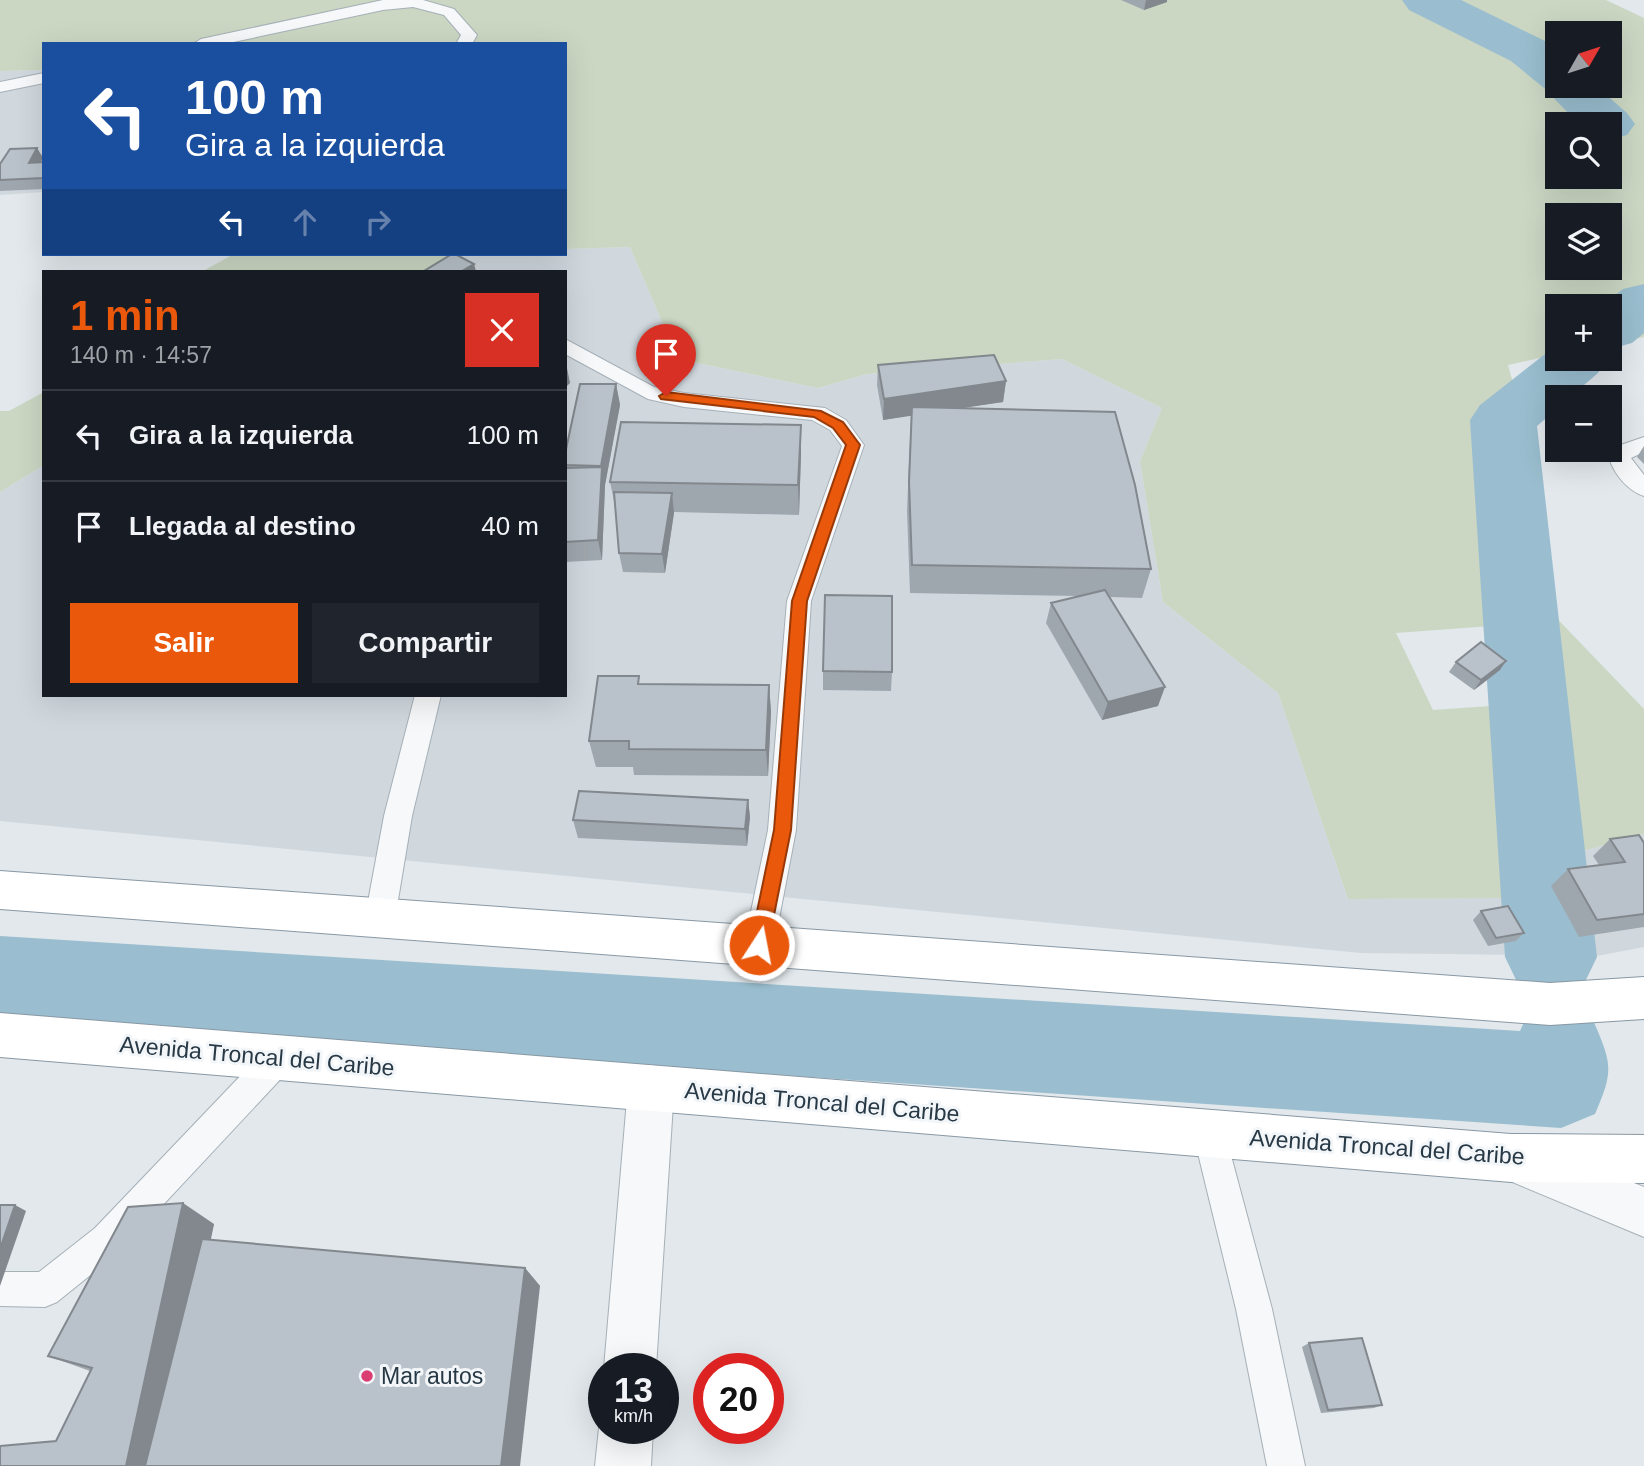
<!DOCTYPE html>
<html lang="es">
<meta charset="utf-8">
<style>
body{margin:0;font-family:Helvetica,sans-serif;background:#20242c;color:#f1f3f6;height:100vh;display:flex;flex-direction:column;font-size:26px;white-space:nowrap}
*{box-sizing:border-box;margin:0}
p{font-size:23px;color:#9ea1a6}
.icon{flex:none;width:38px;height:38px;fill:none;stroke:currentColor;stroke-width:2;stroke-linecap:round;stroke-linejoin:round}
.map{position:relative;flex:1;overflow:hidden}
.side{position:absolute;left:42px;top:270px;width:525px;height:427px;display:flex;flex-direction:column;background:#171b24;border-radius:0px;box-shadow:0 7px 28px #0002}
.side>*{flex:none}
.hud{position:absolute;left:42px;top:42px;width:525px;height:214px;border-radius:0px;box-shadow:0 7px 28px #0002;background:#1a4fa0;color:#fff;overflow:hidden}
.needle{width:46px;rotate:51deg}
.buttons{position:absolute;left:1545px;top:21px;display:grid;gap:14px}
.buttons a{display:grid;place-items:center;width:77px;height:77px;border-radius:0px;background:#171b24;box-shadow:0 7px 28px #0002;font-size:35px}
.speed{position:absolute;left:588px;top:1353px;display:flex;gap:14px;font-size:35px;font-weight:700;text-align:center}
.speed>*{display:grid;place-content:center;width:91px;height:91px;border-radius:50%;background:#171b24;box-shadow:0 7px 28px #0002;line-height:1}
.speed small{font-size:18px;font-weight:400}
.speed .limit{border:10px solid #d22;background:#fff;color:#111}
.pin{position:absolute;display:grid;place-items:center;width:60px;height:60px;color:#fff;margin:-72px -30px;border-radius:50% 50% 50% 0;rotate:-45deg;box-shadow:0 0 7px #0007}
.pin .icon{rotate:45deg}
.me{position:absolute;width:77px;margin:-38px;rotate:11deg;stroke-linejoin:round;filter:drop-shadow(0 0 5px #0008)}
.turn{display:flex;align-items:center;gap:24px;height:147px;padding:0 28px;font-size:32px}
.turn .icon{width:91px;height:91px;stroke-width:2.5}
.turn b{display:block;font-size:49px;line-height:60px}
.lanes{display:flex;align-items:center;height:66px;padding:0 28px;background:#0003;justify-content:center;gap:35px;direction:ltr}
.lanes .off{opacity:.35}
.round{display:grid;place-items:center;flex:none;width:74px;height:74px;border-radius:0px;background:#20242c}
.headline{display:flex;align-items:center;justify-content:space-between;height:119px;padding:0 28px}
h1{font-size:42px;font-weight:700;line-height:52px;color:#ea580c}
.primary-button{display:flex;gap:14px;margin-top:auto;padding:14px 28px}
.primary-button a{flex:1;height:80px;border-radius:0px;background:#ea580c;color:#fff;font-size:28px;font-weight:700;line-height:80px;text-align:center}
.primary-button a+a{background:#20242c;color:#f1f3f6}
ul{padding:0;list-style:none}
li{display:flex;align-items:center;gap:21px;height:91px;padding:0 28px;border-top:2px solid #363941}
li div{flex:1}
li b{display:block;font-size:26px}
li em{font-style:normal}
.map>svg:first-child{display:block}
.built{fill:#d0d8de}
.green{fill:#cbd7c3;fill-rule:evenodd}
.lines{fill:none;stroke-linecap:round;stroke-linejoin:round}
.river{fill:#9abecf;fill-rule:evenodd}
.service-casing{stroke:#a6b0b7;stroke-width:2}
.minor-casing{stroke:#a6b0b7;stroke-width:2}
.trunk-casing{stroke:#8898a4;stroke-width:2}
.service{fill:#f6f8fa;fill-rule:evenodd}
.minor{fill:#f6f8fa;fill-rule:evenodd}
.trunk{fill:#fff;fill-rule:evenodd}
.wall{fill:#9fa7ae}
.shaded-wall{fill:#82888d}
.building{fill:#b9c2ca;stroke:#82888d;stroke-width:2}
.route{fill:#ea580c;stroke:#983908;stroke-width:2}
.poi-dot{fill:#db3d72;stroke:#f3f6f9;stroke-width:2.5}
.labels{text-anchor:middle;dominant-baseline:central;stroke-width:6;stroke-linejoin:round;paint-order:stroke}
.near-street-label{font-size:23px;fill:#283946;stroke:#f3f6f9}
.near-poi-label{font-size:23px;fill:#283946;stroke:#f3f6f9;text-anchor:start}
</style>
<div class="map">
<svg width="1644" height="1466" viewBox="0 0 1644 1466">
<rect width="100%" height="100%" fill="#e2e8ec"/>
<g class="built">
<polygon points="44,70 44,192 0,195 0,71"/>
<polygon points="630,247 678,359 818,388 867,374 1062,359 1162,408 1140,461 1163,602 1278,693 1348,899 1520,898 1583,851 1644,834 1644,947 1597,956 1361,953 0,821 0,492 44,465 44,695 565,695 565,271 424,271 451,254 565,254 565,249"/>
</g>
<g class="green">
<path d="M0 0H1606L1644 18V337L1610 344V306H1558L1557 354 1508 365 1541 483 1513 542 1543 604 1644 709V834L1583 851 1520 898 1348 899 1278 693 1163 602 1140 461 1162 408 1062 359 867 374 818 388 678 359 630 247 565 249V44H44V70L0 71ZM1558 33H1610V86H1558ZM1558 124H1610V177H1558ZM1558 215H1610V268H1558ZM1491 626 1532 703 1433 710 1396 633Z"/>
<polygon points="234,254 451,254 424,271 203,271"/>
<polygon points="44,392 44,465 0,492 0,411 9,411"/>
</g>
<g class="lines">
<g class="river">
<polygon points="1402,0 1461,0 1545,41 1558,51 1558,86 1596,86 1627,113 1635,124 1627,135 1610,139 1610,124 1579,124 1544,88 1511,61 1409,10"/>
<polygon points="1644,284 1644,333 1632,343 1610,349 1610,306 1601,306 1623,289"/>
<polygon points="1558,344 1558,359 1607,359 1598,373 1570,397 1558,397 1558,408 1537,426 1597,957 1583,986 1551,999 1519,986 1505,957 1470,420 1480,405"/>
<path d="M0 936 1520 1031 1525 1020 1559 1006 1593 1020C1612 1064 1614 1070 1595 1114L1561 1128 0 1022Z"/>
</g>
<g class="service-casing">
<g id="service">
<polygon points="383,0 423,0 454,9 477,35 472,44 456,44 461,35 444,15 413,7 383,10 224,44 193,44 201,39"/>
<polygon points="44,73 44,83 0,92 0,82"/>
<polygon points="565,339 654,387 684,393 825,408 846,420 864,445 811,601 796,830 774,945 769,954 759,958 749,954 744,945 768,830 787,601 842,446 830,430 812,420 684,407 648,399 565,354"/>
<path d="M1644 437V452L1631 458 1644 475V496C1628 491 1614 474 1609 458L1612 448Z"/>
<polygon points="415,695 441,695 412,816 395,918 390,927 380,931 370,927 365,918 384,816"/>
<polygon points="279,1043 290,1047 295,1058 290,1069 119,1252 57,1302 45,1307 0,1306 0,1272 39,1272 95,1228 268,1047"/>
<polygon points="1209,1117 1220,1122 1225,1133 1272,1309 1305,1466 1267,1466 1236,1309 1193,1133 1198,1122"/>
</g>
</g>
<g class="minor-casing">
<g id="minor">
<polygon points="651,1065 667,1072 674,1088 656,1368 604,1368 628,1088 635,1072"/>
<polygon points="1522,1138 1644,1187 1644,1237 1505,1179 1498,1162 1505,1145"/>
<polygon points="604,1416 604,1428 653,1428 651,1466 595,1466 599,1428"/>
</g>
</g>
<g class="trunk-casing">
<g id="trunk">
<polygon points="0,871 1550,983 1644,977 1644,1019 1550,1025 0,909"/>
<polygon points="0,1013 1511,1134 1644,1135 1644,1183 1511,1182 0,1057"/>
</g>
</g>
<use href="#service" class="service"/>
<use href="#minor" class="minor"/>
<use href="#trunk" class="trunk"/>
</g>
<g class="wall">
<polygon points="1121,0 1167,0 1167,2 1144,10"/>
<polygon points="37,148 43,158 40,162 44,162 44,189 0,191 0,164"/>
<polygon points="878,365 1006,381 1003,402 959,408 1151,569 1142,598 1110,597 1158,706 1102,720 1046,623 1051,603 1078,596 910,593 907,511 911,415 883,420 877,385"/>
<polygon points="616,384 620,405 605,485 602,560 565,562 565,454"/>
<polygon points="1644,446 1644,464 1637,457"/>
<polygon points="801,454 799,515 674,512 665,573 623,572 619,553 616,510 610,482"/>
<polygon points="1456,662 1500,670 1474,690 1449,672"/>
<polygon points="823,671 892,672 891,691 823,690"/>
<polygon points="640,684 769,685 771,712 768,776 634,775 633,767 596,767 589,741"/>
<polygon points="748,800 750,817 747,846 578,838 573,820"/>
<polygon points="1610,839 1644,843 1644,927 1579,937 1551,886 1568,869 1599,865 1593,856"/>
<polygon points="1481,911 1524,933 1516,941 1488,946 1473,920"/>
<polygon points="214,1224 210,1240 525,1268 540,1286 56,1441 90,1371 48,1356"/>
<polygon points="1309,1343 1382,1405 1374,1408 1321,1413 1302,1347"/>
</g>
<g class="shaded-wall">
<polygon points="1146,0 1167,0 1167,2 1144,10"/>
<polygon points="37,148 43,158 35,173 29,163"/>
<polygon points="474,264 476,271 462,271"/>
<polygon points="566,363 570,383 565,388 565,364"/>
<polygon points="1006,381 1003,402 883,420 884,399"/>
<polygon points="616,384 620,405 605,485 602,560 598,540 601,466"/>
<polygon points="801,425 801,454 799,515 798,485"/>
<polygon points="672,493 674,513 665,573 662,554"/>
<polygon points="1506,661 1500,670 1474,690 1481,680"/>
<polygon points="769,685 771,712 768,776 766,750"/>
<polygon points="1165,687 1158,706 1102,720 1108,702"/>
<polygon points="748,800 750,817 747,846 745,829"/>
<polygon points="183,1203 214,1224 165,1466 126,1466"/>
<polygon points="15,1205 26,1211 0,1286 0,1249"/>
<polygon points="525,1268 540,1286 520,1466 501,1466"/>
</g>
<g class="building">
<polygon points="37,148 29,163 44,162 44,178 0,180 0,164 10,149"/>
<polygon points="452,254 455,254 474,264 462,271 424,271"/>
<polygon points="994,355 1006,381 884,399 878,365"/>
<polygon points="580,384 616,384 601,466 565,465 565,454"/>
<polygon points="912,407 1115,412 1135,485 1151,569 912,565 909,482"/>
<polygon points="621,422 801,425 798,485 610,482"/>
<polygon points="602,467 598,540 565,542 565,468"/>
<polygon points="614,492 672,493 662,554 619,553"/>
<polygon points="1105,590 1165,687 1108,702 1051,603"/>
<polygon points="825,595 892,596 892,672 823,671"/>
<polygon points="1481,642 1506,661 1481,680 1456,662"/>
<polygon points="598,676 639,676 638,684 769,685 766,750 629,749 629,741 589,741"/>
<polygon points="579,791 748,800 745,829 573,820"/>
<polygon points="1639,835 1644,843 1644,914 1597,920 1568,869 1625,862 1610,839"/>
<polygon points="1508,906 1524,933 1496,938 1481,911"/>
<polygon points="183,1203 126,1466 0,1466 0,1446 56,1441 92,1368 48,1356 128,1207"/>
<polygon points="0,1205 15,1205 0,1249"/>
<polygon points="202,1239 525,1268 501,1466 145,1466"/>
<polygon points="1362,1338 1382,1405 1328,1410 1309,1343"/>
</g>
<polygon class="route" points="666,392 821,411 843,422 860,445 807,601 791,830 768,945 766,951 759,953 753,951 750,945 774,830 792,601 846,445 833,428 814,417 661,399 659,396"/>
<circle class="poi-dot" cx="367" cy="1376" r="7"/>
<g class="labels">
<g class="near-street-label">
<text transform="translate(257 1056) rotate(5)">Avenida Troncal del Caribe</text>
<text transform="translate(822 1102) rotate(5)">Avenida Troncal del Caribe</text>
<text transform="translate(1387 1147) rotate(4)">Avenida Troncal del Caribe</text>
</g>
<g class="near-poi-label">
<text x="381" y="1376">Mar autos</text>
</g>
</g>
</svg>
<div class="buttons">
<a><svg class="needle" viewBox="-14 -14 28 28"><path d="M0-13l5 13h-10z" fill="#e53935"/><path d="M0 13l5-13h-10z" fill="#9ea1a6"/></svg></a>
<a><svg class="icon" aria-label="search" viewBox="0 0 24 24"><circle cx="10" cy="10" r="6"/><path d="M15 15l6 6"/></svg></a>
<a><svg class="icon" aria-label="layers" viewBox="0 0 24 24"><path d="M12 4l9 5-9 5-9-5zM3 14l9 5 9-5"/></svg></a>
<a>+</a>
<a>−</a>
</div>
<div class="speed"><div>13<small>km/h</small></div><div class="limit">20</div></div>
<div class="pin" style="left:666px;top:396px;background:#d93025"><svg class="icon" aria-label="arrive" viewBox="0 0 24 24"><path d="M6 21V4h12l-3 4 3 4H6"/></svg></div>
<svg class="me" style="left:759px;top:945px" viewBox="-20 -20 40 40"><circle r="17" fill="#ea580c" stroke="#fff" stroke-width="3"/><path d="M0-11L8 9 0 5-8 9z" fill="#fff"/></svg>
<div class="hud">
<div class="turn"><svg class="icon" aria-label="left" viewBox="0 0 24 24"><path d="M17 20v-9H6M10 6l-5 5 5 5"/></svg><div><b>100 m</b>Gira a la izquierda</div></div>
<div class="lanes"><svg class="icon" aria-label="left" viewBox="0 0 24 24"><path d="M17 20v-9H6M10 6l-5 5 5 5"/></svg><svg class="icon off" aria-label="ahead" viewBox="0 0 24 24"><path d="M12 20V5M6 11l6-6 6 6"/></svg><svg class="icon off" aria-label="right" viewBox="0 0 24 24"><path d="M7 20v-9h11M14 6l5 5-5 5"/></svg></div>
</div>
<section class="side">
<div class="headline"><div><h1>1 min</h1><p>140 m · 14:57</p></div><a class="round" style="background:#d93025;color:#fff"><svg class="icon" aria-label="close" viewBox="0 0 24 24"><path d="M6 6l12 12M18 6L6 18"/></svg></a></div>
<ul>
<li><svg class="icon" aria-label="left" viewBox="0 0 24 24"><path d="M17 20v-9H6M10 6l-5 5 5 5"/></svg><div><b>Gira a la izquierda</b></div><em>100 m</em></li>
<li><svg class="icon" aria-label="arrive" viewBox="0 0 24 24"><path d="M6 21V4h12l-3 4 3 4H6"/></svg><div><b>Llegada al destino</b></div><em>40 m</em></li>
</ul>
<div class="primary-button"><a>Salir</a><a>Compartir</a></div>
</section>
</div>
